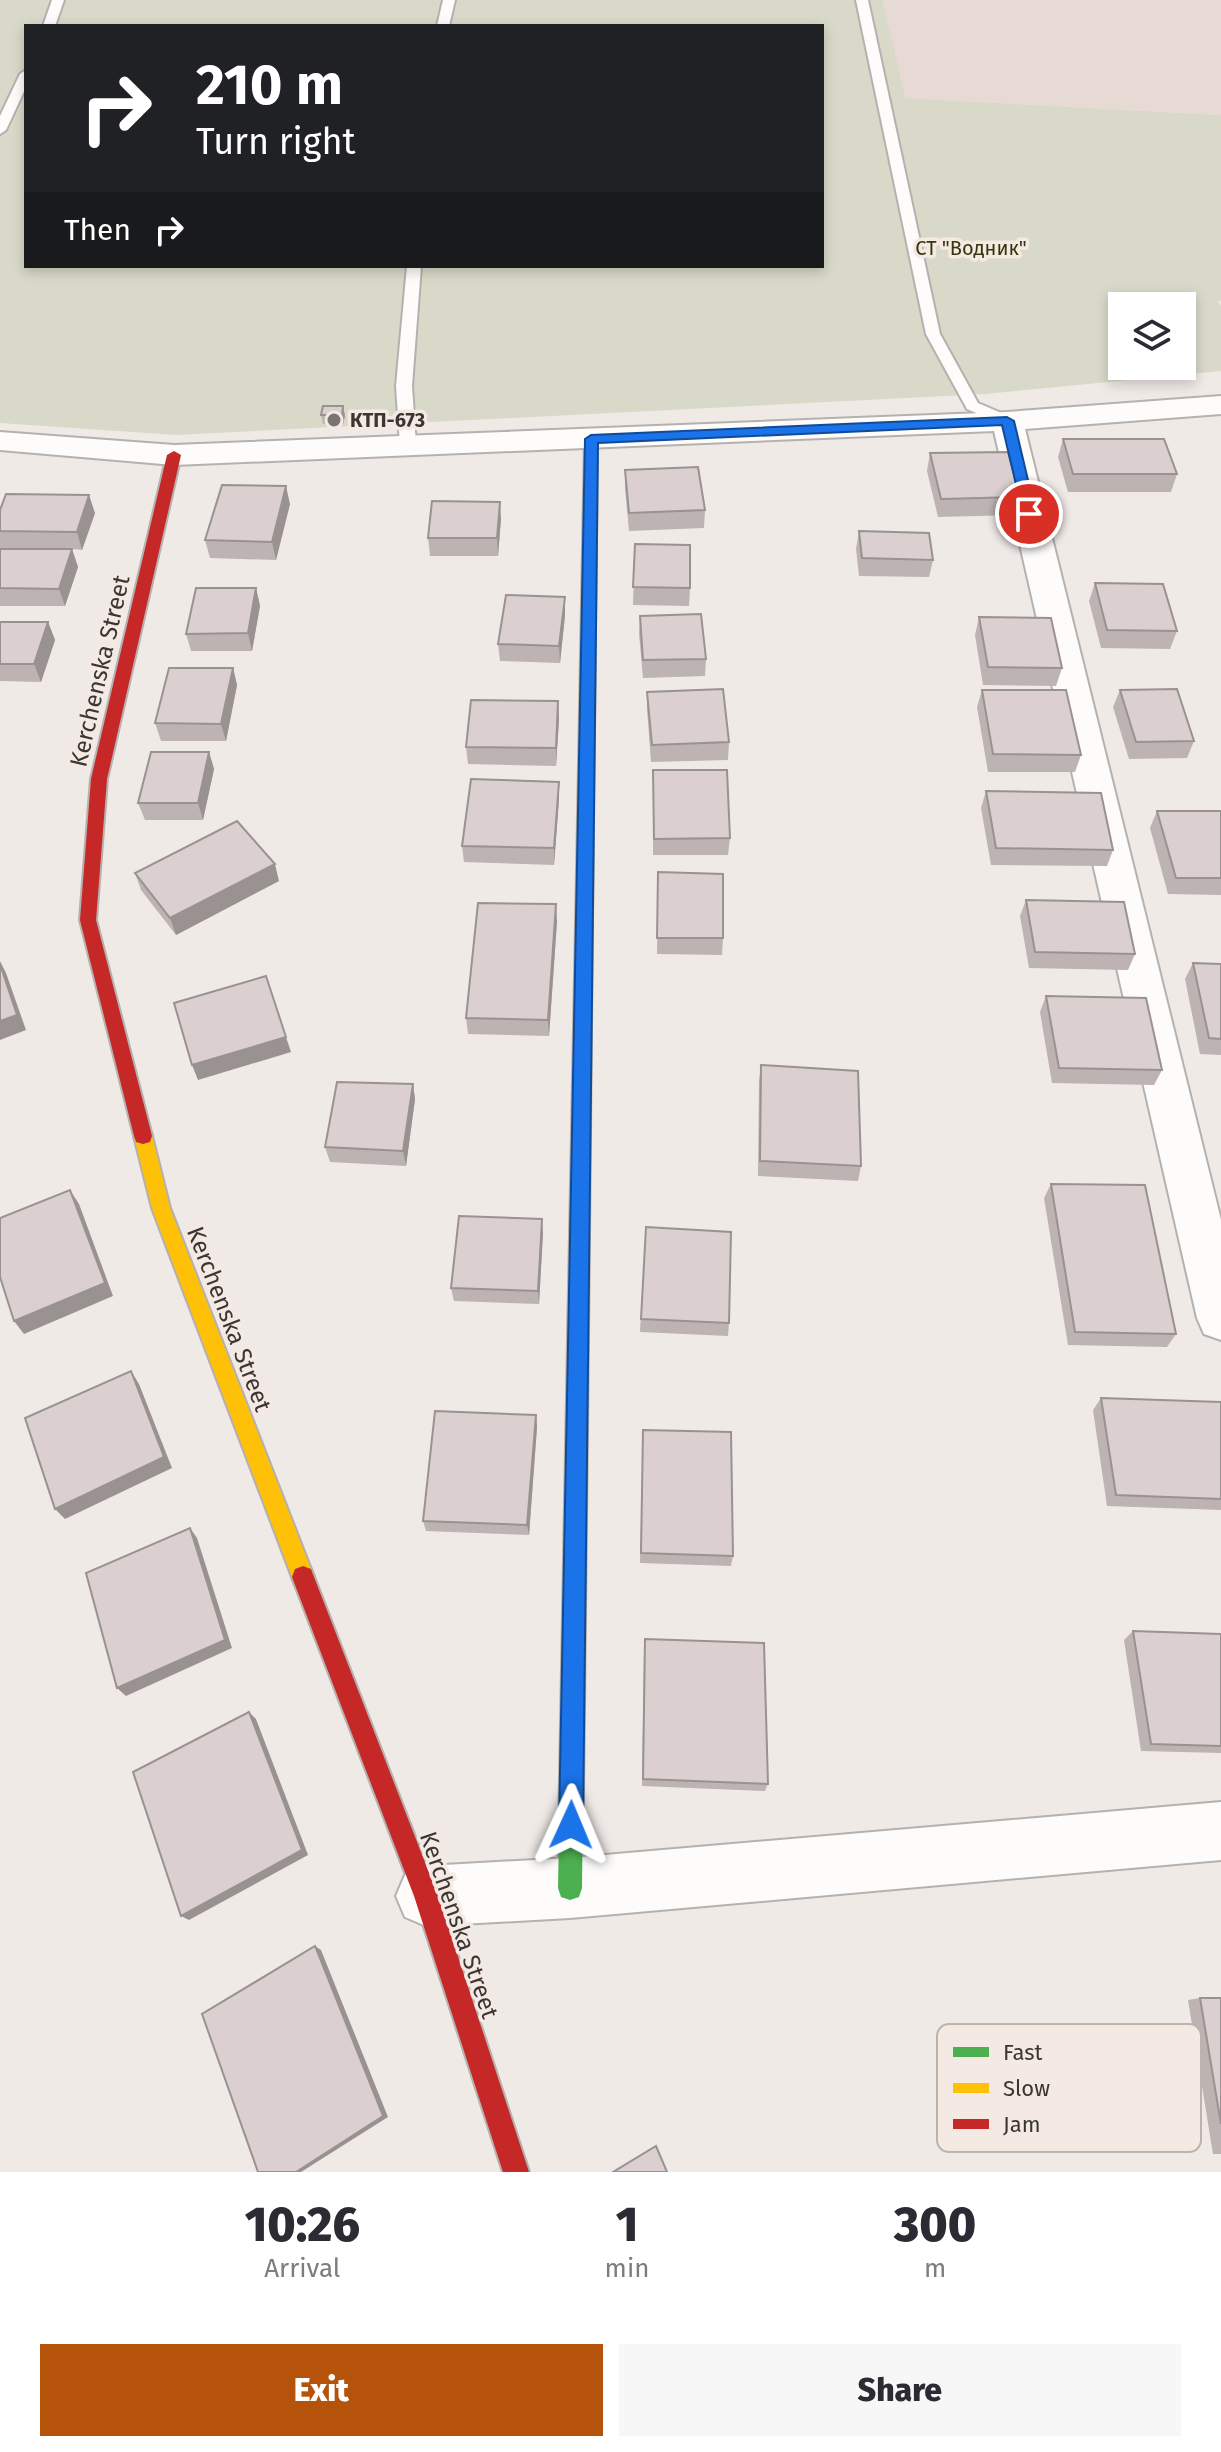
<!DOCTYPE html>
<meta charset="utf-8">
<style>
body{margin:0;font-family:"Fira Sans",sans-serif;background:#f7f7f7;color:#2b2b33;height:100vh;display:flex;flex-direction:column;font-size:30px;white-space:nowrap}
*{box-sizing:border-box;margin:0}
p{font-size:26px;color:#7c7c81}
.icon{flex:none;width:44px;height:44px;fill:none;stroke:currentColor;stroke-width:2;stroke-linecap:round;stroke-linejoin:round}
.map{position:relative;height:2172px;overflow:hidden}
.drawer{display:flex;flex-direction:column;background:#fff;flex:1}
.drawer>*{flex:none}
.top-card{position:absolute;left:24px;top:24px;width:800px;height:244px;border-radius:0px;box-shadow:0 4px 12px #0003;background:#202124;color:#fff;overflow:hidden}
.tools{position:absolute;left:1108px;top:292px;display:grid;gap:16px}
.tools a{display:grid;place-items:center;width:88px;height:88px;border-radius:0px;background:#fff;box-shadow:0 4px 12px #0003;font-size:40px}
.pin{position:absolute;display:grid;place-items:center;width:68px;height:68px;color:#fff;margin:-34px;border:4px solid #fff;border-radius:50%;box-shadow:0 2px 8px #0007}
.me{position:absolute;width:88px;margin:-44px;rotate:1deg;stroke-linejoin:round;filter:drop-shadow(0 0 6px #0008)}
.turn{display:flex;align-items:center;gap:28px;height:168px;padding:0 40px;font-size:36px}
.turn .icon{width:104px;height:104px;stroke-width:2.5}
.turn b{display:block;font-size:56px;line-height:68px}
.then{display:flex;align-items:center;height:76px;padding:0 40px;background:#0003;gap:16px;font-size:30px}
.eta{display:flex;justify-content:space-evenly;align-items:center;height:136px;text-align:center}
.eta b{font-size:48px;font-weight:800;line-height:56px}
.action{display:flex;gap:16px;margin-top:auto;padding:16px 40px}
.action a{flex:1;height:92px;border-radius:0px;background:#b45309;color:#fff;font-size:32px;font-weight:800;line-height:92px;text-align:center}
.action a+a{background:#f7f7f7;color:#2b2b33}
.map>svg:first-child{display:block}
.built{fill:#e7dad4}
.green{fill:#d8d9c8;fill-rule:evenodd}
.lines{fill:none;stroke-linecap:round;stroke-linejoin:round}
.lane-casing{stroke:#b5b1ae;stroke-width:4}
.street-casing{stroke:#b5b1ae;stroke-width:4}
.fast-casing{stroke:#b5b1ae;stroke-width:4}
.slow-casing{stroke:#b5b1ae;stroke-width:4}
.jam-casing{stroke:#b5b1ae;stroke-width:4}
.lane{fill:#fdfcfb;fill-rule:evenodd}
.street{fill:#fdfcfb;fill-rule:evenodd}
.fast{fill:#4caf50;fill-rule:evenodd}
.slow{fill:#ffc107;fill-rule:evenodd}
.jam{fill:#c62828;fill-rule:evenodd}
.wall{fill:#bcb3b2}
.shaded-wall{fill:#999291}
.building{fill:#dbd0cf;stroke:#999291;stroke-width:2}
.route{fill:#1a73e8;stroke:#114b97;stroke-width:2}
.poi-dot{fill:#7a7572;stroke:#f4e9e3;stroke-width:3}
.labels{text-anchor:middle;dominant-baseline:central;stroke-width:7;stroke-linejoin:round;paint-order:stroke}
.far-park-label{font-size:20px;fill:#323809;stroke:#f4e9e3}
.far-poi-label{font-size:20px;font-weight:bold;fill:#3a3633;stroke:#f4e9e3;text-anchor:start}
.street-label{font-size:24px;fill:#3a3633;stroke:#f4e9e3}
.key{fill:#f4e9e3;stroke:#bcb3ae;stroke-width:2}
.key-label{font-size:22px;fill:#3a3633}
</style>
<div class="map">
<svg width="1221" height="2172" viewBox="0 0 1221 2172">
<rect width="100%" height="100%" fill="#f0eae7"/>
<polygon class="built" points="883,0 1221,0 1221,115 904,98"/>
<path class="green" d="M0 0H883L905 98 1221 115V301H1218L1221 306V371L986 394 177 435 0 423ZM26 26H822V266H26ZM1122 306H1182V366H1122Z"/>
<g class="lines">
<g class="lane-casing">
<g id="lane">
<polygon points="52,0 64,0 55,26 43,26"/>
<polygon points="443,0 455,0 449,26 437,26"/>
<polygon points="856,0 868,0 940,334 978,403 1013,418 1013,424 1001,424 967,409 926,334"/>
<polygon points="26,70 26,87 6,130 0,134 0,116 20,74"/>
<polygon points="407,266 421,266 412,386 416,445 408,450 400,445 396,386"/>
</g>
</g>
<g class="street-casing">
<g id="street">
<polygon points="1221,396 1221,414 1025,429 1221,1220 1221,1340 1204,1334 1197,1318 994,431 174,465 0,450 0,432 174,445 1007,412"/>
<polygon points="1221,1802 1221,1860 570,1918 426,1926 405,1917 396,1896 405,1875 426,1866 570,1858"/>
</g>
</g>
<g class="fast-casing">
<g id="fast">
<polygon points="591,435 597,439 592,924 584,930 576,924 585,439"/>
<polygon points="578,1329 585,1331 588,1338 582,1888 579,1897 570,1900 561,1897 558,1888 568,1338 571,1331"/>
</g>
</g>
<g class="slow-casing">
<g id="slow">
<polygon points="584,918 592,924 588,1338 585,1345 578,1347 571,1345 568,1338 576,924"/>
<polygon points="143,1128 150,1130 152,1136 170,1208 314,1577 311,1585 303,1588 295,1585 292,1577 152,1208 134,1136 136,1130"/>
</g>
</g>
<g class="jam-casing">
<g id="jam">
<polygon points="174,451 181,455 107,779 96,920 152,1136 150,1142 143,1144 136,1142 134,1136 80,920 91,779 167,455"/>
<polygon points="303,1566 311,1569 314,1577 438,1896 529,2172 503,2172 414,1896 292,1577 295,1569"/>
</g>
</g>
<use href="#lane" class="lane"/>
<use href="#street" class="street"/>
<use href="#fast" class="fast"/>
<use href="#slow" class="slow"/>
<use href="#jam" class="jam"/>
</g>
<g class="wall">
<polygon points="343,406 345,416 343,424 323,424 321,415"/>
<polygon points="1063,439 1177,474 1171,492 1068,492 1058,457"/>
<polygon points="930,453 1020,497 1016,515 938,517 927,471"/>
<polygon points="625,470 705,510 704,528 629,531 625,488"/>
<polygon points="290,504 276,560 210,558 205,540"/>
<polygon points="0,510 95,513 82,550 72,549 78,567 65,606 0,606"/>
<polygon points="501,519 498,556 430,556 428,538"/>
<polygon points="859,531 933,560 929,577 859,576 856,549"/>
<polygon points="635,544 690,588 689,606 633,605"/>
<polygon points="1095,583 1177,631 1170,649 1101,648 1089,601"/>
<polygon points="256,588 260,606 252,651 191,651 186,634"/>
<polygon points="565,597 565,615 560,663 500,661 498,644"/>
<polygon points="640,616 706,659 705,676 643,678 639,634"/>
<polygon points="979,617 1062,668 1056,686 983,685 975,635"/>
<polygon points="0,622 48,622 55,640 41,682 0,681"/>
<polygon points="233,668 237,685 226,741 161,741 155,723"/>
<polygon points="982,690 1081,755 1075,772 988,772 977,707"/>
<polygon points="1120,690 1194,741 1187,758 1129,759 1113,707"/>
<polygon points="647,692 729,742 728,760 651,762 647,709"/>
<polygon points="558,701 559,719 556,766 468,764 466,747"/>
<polygon points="209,752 214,769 203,820 145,820 138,803"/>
<polygon points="653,770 730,838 728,855 653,855"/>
<polygon points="986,791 1113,850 1107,866 991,865 981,808"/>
<polygon points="559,799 554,865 464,862 462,846"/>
<polygon points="1157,811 1221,811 1221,895 1168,894 1150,828"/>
<polygon points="658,872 723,938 722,955 657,954"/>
<polygon points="135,873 279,881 176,935 141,890"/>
<polygon points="1026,900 1135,954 1128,970 1029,968 1020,916"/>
<polygon points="557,921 549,1036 468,1034 466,1018"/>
<polygon points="1193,963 1221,964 1221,1055 1200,1054 1185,979"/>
<polygon points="1046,996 1162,1070 1154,1085 1052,1083 1040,1012"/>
<polygon points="761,1065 861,1166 858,1181 758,1176 759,1081"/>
<polygon points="413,1084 415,1099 406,1166 330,1162 325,1147"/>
<polygon points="1051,1184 1176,1334 1167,1347 1068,1345 1044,1198"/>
<polygon points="646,1227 729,1323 728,1336 640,1332"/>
<polygon points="543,1233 539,1304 454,1301 451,1288"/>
<polygon points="1101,1398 1221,1402 1221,1510 1107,1506 1093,1410"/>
<polygon points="536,1415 537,1427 529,1535 426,1531 423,1521"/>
<polygon points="643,1430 733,1556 731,1566 640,1563"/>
<polygon points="1133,1631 1221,1634 1221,1753 1141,1751 1124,1640"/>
<polygon points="644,1647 768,1784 765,1791 642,1786"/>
<polygon points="1200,1998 1221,1998 1221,2154 1213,2154 1188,2000"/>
</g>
<g class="shaded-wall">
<polygon points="343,406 345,416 343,424 342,415"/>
<polygon points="286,486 290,504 276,560 272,542"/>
<polygon points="89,495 95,513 82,550 77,532"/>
<polygon points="500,502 501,519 498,556 497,538"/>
<polygon points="72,549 78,567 65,606 59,589"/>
<polygon points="256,588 260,606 252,651 248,633"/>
<polygon points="565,597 565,615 560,663 559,646"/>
<polygon points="48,622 55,640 41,682 34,664"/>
<polygon points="233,668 237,685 226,741 221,724"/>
<polygon points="558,701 559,719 556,766 556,748"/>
<polygon points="209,752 214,769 203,820 198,803"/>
<polygon points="559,782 559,799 554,865 554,848"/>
<polygon points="275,864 279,881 176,935 170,918"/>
<polygon points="556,904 557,921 549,1036 548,1020"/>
<polygon points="0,961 6,973 26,1030 0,1040"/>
<polygon points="286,1037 291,1052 198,1080 192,1065"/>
<polygon points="413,1084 415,1099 406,1166 403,1151"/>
<polygon points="70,1190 79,1204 113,1296 24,1334 14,1321"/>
<polygon points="542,1219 543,1233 539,1304 538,1291"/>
<polygon points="131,1371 139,1384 172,1468 65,1519 55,1509"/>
<polygon points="536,1415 537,1427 529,1535 527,1525"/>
<polygon points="190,1528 197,1538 232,1648 126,1696 117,1688"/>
<polygon points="249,1712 256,1719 308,1855 189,1920 181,1916"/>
<polygon points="315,1946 321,1950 388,2117 301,2172 296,2172"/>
</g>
<g class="building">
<polygon points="323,406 343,406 342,415 321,415"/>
<polygon points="1063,439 1164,439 1177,474 1073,474"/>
<polygon points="1008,452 1020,497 941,499 930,453"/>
<polygon points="698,467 705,510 629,513 625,470"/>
<polygon points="222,485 286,486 272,542 205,540"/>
<polygon points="6,494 89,495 77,532 0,531 0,510"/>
<polygon points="432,501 500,502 497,538 428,538"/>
<polygon points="859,531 929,533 933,560 862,558"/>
<polygon points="635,544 690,545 690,588 633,587"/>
<polygon points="0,549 72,549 59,589 0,588"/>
<polygon points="1095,583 1163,584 1177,631 1107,630"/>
<polygon points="196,588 256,588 248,633 186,634"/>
<polygon points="506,595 565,597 559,646 498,644"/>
<polygon points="701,614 706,659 643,660 640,616"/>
<polygon points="979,617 1051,618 1062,668 988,667"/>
<polygon points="0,622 48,622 34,664 0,664"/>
<polygon points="169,668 233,668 221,724 155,723"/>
<polygon points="723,689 729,742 652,745 647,692"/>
<polygon points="1177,689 1194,741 1136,742 1120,690"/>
<polygon points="982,690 1066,690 1081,755 993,754"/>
<polygon points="471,700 558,701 556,748 466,747"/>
<polygon points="151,752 209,752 198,803 138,803"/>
<polygon points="653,770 727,770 730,838 654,839"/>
<polygon points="471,779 559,782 554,848 462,846"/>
<polygon points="986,791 1101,793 1113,850 996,848"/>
<polygon points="1157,811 1221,811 1221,878 1176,878"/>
<polygon points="237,821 275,864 170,918 135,873"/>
<polygon points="658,872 723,874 723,938 657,938"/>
<polygon points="1026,900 1124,902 1135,954 1035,952"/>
<polygon points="478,903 556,904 548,1020 466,1018"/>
<polygon points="1193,963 1221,964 1221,1039 1209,1038"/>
<polygon points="0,964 17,1015 0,1021"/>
<polygon points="266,976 286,1037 192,1065 174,1003"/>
<polygon points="1046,996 1146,998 1162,1070 1059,1068"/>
<polygon points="761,1065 858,1071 861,1166 760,1161"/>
<polygon points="337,1082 413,1084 403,1151 325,1147"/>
<polygon points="1051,1184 1145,1185 1176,1334 1075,1332"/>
<polygon points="70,1190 105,1283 14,1321 0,1277 0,1218"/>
<polygon points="459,1216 542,1219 538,1291 451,1288"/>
<polygon points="646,1227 731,1232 729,1323 641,1319"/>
<polygon points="131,1371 164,1457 55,1509 25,1418"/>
<polygon points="1101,1398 1221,1402 1221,1499 1116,1495"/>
<polygon points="435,1411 536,1415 527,1525 423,1521"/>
<polygon points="643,1430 731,1432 733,1556 641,1553"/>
<polygon points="190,1528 225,1640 117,1688 86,1573"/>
<polygon points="1133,1631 1221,1634 1221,1746 1151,1744"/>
<polygon points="645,1639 764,1643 768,1784 643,1779"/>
<polygon points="249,1712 302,1850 181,1916 133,1772"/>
<polygon points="315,1946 383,2116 296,2172 258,2172 202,2014"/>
<polygon points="1200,1998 1221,1998 1221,2124"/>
<polygon points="656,2146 667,2172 613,2172"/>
</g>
<polygon class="route" points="1007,417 1014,421 1036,514 1029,518 1023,514 1002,425 598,443 583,1825 579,1834 571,1837 562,1834 559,1825 585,439 591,435"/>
<circle class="poi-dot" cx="334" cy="420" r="8"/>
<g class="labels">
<g class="far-park-label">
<text x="971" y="248">СТ "Водник"</text>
</g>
<g class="far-poi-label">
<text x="350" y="420">КТП-673</text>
</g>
<g class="street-label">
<text transform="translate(100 671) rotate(-77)">Kerchenska Street</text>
<text transform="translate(229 1319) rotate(69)">Kerchenska Street</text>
<text transform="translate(459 1925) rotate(71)">Kerchenska Street</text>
</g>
</g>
<rect x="937" y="2024" width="264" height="128" rx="12" class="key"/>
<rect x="953" y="2047" width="36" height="10" fill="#4caf50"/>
<rect x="953" y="2083" width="36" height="10" fill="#ffc107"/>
<rect x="953" y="2119" width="36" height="10" fill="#c62828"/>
<g class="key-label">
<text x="1003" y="2060">Fast</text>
<text x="1003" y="2096">Slow</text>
<text x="1003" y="2132">Jam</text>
</g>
</svg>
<div class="tools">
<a><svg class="icon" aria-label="layers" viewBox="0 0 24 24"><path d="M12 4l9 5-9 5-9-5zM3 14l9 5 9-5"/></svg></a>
</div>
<div class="pin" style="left:1029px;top:514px;background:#d93025"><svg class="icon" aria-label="arrive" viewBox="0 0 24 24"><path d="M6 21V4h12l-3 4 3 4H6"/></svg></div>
<svg class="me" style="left:571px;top:1825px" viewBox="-20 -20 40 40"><path d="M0-17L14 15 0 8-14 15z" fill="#1a73e8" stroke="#fff" stroke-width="4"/></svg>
<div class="top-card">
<div class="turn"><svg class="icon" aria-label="right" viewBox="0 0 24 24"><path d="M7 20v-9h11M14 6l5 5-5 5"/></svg><div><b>210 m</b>Turn right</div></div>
<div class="then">Then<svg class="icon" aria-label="right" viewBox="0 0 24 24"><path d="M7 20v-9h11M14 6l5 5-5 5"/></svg></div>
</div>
</div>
<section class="drawer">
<div class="eta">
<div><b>10:26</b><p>Arrival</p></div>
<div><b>1</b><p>min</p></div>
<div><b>300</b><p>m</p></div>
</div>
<div class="action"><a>Exit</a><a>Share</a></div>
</section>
